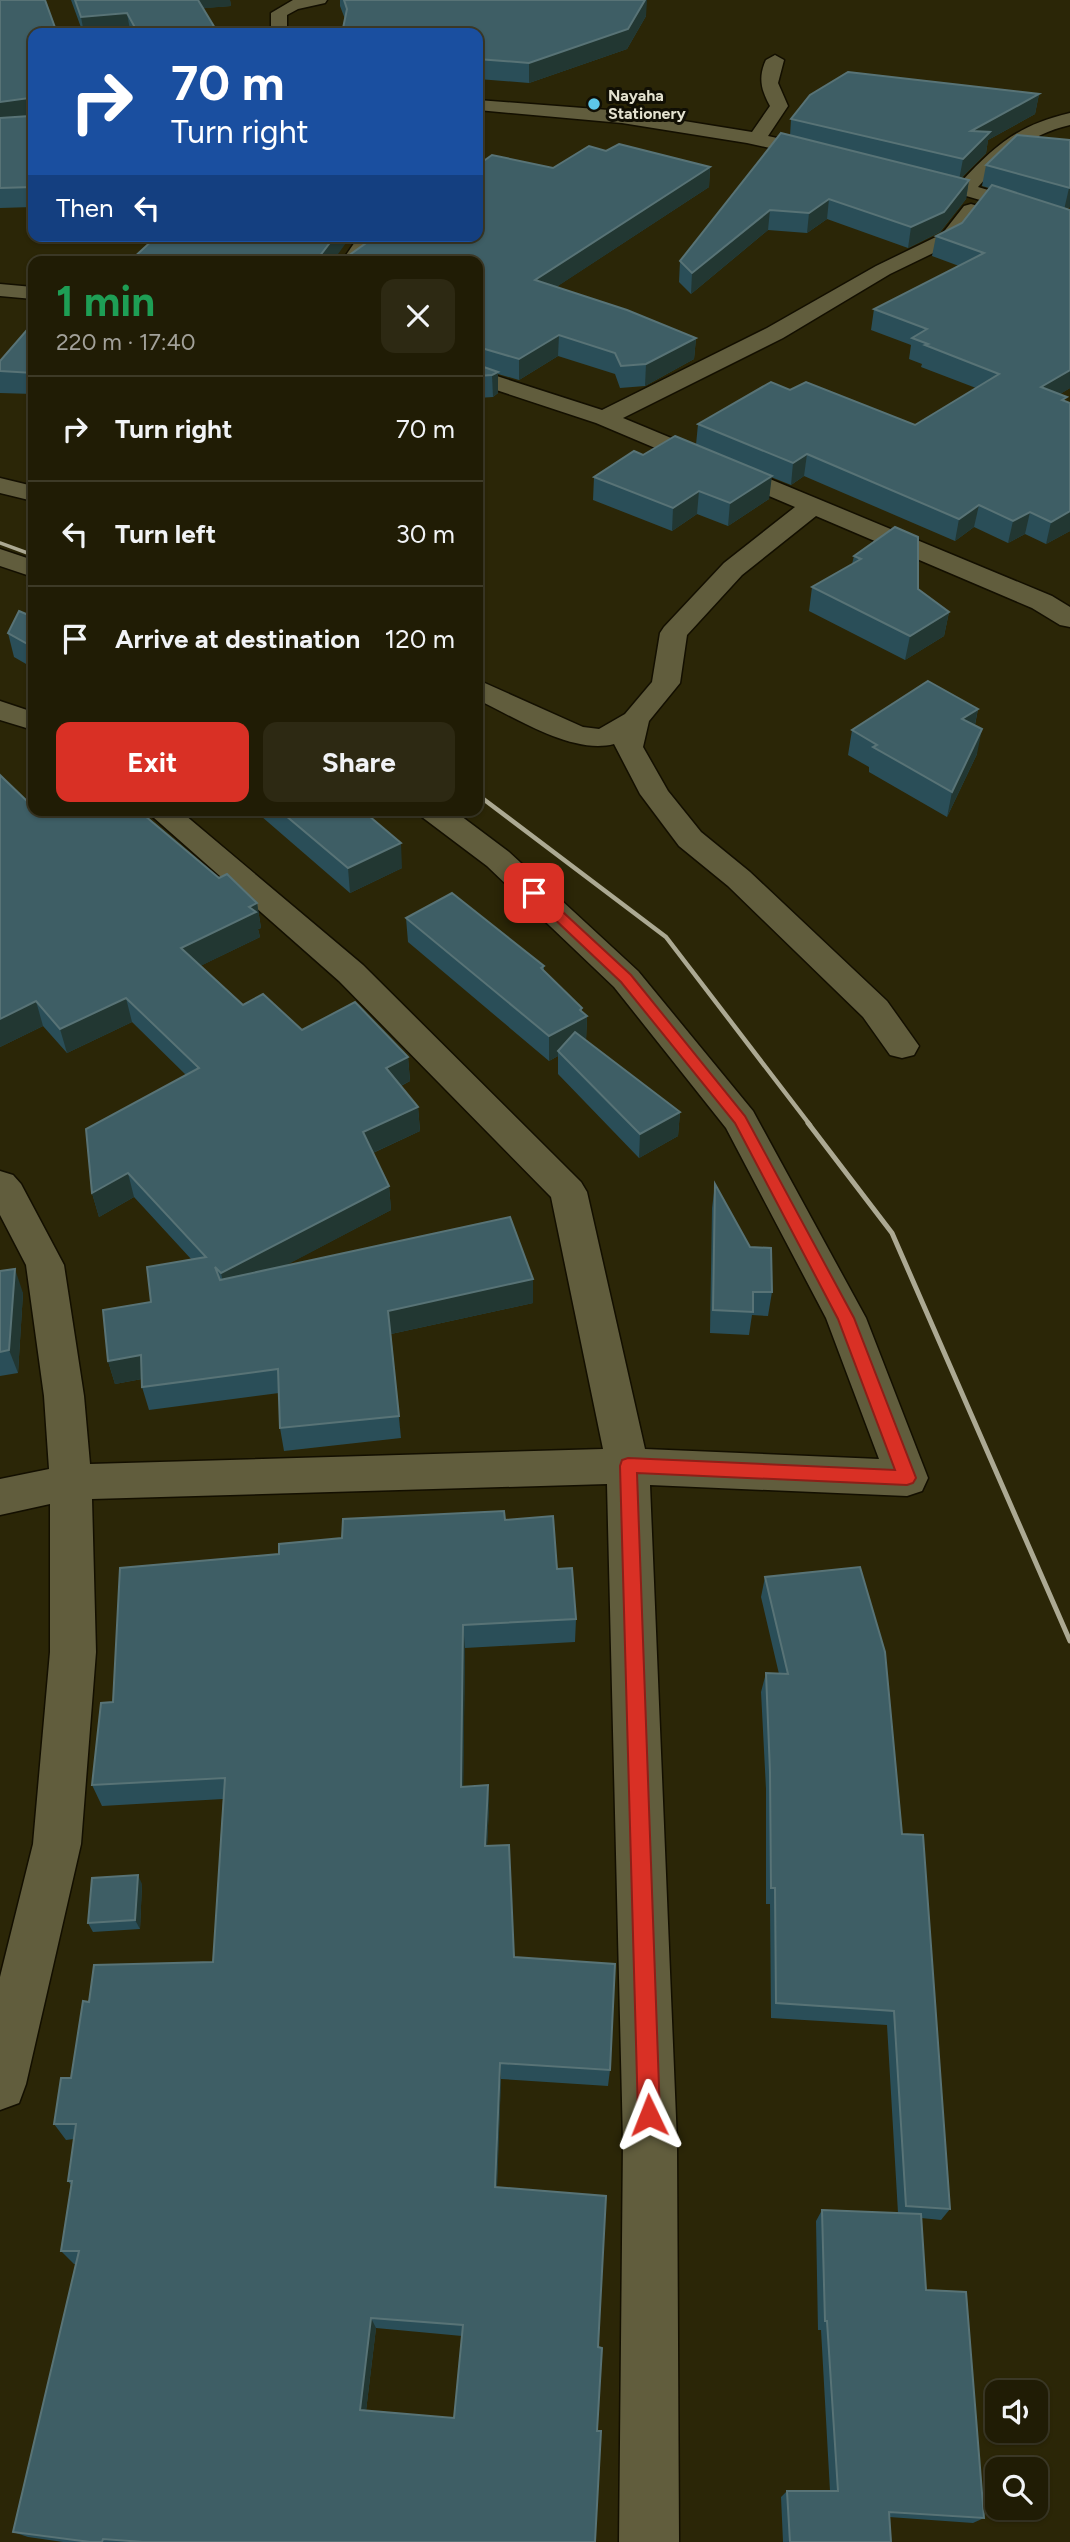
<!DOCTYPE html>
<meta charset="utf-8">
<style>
body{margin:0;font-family:Figtree,sans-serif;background:#2d2913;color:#f1f3f6;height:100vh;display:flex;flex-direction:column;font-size:26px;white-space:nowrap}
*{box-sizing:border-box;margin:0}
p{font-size:23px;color:#a2a19a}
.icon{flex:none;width:38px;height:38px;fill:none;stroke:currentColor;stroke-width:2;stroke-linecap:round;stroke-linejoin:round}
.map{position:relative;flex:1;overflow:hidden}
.panel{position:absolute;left:28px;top:256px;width:455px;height:560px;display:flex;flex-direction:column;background:#201c05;border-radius:14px;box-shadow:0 2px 5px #0004,0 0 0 2px #3d3a27}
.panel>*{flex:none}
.hud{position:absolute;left:28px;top:28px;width:455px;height:214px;border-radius:14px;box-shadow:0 2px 5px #0004,0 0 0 2px #3d3a27;background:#1a4fa0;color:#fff;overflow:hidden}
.buttons{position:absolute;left:985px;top:2380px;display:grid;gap:14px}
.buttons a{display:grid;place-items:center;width:63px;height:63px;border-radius:14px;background:#201c05;box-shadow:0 2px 5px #0004,0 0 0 2px #3d3a27;font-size:35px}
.pin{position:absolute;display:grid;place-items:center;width:60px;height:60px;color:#fff;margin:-30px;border-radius:14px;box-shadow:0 4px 10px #0006}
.me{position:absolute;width:77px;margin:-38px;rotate:358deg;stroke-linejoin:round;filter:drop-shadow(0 0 5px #0008)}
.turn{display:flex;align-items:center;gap:24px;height:147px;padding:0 28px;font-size:32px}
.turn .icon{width:91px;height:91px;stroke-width:2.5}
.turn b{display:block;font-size:49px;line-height:60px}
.then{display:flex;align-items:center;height:66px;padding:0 28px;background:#0003;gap:14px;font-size:26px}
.round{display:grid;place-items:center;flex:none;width:74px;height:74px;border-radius:14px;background:#2d2913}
.headline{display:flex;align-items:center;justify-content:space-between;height:119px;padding:0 28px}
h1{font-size:42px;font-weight:700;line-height:52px;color:#1e9e55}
.button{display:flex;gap:14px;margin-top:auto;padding:14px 28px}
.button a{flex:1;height:80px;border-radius:14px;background:#d93025;color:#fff;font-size:28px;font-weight:700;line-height:80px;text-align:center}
.button a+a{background:#2d2913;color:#f1f3f6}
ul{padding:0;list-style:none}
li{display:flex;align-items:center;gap:21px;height:105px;padding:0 28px;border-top:2px solid #3d3a27}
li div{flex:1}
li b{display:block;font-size:26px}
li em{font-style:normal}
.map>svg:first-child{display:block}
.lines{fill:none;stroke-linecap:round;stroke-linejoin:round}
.minor-casing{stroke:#130f00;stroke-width:3}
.minor{fill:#615d3d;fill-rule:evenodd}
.rail-far2{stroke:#aca993;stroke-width:3.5}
.rail-far1{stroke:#aca993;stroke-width:4.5}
.rail{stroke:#aca993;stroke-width:5}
.wall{fill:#2a4e58;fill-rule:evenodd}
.shaded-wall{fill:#223732}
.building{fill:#3e5e65;stroke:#587376;stroke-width:2;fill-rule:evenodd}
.route{fill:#d93025;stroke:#8d1f18;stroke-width:2}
.poi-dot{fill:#5dc7e8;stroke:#110f04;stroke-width:2.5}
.labels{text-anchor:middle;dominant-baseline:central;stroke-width:6;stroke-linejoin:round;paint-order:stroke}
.far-poi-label{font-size:16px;font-weight:bold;fill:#e4e2d0;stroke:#110f04;text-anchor:start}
</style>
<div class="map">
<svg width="1070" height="2542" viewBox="0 0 1070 2542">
<rect width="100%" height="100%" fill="#2b2607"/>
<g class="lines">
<g class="minor-casing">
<g id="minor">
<polygon points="293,0 327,0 325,3 298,9 287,15 287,33 271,33 271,13"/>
<path d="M775 55 784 60 778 83 788 106 768 136 832 150 835 154 832 158 825 160 747 143 622 123 478 110V100L622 111 752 132 770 106C761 90 758 77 766 60Z"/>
<path d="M1070 113V125C1030 134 1004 157 978 187L1070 214V226L911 180 908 176 918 170 961 182C996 144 1019 125 1070 113Z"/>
<path d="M971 204 978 206 981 210 956 242 890 274 783 338 623 418 1052 596 1070 607V627L1060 625 1032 608 816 516 742 575 687 635 680 683 649 721 643 747 668 791 701 832 750 872 887 1001 919 1046 914 1055 902 1058 890 1055 863 1017 728 886 679 846 640 794 614 744C572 755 515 717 478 700V680L583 727 599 729 625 714 652 682 660 633 664 627 724 563 795 507 596 423 478 384V370L602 410 767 328 876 266 942 234 964 206Z"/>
<polygon points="359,236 380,236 363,261 342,261"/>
<polygon points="0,284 33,287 33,299 0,296"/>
<polygon points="0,478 33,486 33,501 0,493"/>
<polygon points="0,549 33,560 33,577 0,566"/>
<polygon points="0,701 33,712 33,730 0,720"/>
<polygon points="145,810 179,810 363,965 581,1182 587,1192 645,1449 879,1459 826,1318 726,1128 614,987 487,866 422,817 418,810 453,810 509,852 638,971 753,1111 866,1318 928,1478 922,1491 907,1496 650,1485 677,2142 679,2542 619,2542 623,2142 607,1484 92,1499 96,1652 81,1844 26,2084 19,2103 0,2110 0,1977 33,1844 50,1652 50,1504 0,1515 0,1479 49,1469 44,1396 26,1265 0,1215 0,1171 13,1175 21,1184 64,1265 84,1396 90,1464 603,1449 551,1197 339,981"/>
</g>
</g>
<use href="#minor" class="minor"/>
<polyline class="rail-far2" points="0,543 33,555"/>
<polyline class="rail-far1" points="478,795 666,937 810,1125"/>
<polyline class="rail" points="808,1123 892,1233 1070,1641"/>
</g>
<g class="wall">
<polygon points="0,0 33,33 33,207 0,208"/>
<polygon points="71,0 230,0 231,6 203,8 218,33 131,33 130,30 101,33 83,33"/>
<polygon points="340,0 645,0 646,16 627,49 529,83 478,79 478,33 345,19 340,6"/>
<polygon points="1039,94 1035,114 988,140 986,153 961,178 969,180 966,199 940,232 908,248 827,219 807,233 768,230 691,294 679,282 680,261 790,136 791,119"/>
<polygon points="1070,140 1070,207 1066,209 1070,210 1070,388 1060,394 1066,402 1070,531 1046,544 1025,534 1008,543 974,527 955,541 804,476 791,485 771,477 769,499 728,526 697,514 672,531 593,500 594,477 643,455 696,445 698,424 790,390 915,425 976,388 921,367 922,364 909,359 911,345 871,330 874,309 959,266 932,256 936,236 962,223 989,188 982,186 986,165"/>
<polygon points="606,151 710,167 709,187 556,287 696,338 694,359 645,386 620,388 615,374 558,356 519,380 498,374 498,393 493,397 478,398 478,261 553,168"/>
<polygon points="33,323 33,394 0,393 0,361"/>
<polygon points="854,556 918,589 949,612 944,636 905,660 809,611 812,587 852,564"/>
<polygon points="33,617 33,668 14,657 8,633"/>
<polygon points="978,709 975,725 977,754 947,817 869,772 869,767 848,755 852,730"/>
<polygon points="0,775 28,802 219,878 257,903 261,928 258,929 260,937 200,966 243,1005 302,1030 408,1057 410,1081 401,1086 418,1107 420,1131 373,1153 389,1186 391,1210 284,1266 533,1279 533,1303 391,1334 401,1438 284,1451 280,1428 279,1393 149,1410 142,1387 142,1379 115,1384 108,1361 151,1302 191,1259 134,1197 99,1217 92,1193 186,1075 132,1022 67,1053 43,1026 0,1047"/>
<polygon points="254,810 362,810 402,868 350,893"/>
<polygon points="406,918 544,966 544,971 582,1008 582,1012 587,1016 586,1041 680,1112 678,1136 639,1158 558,1074 558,1056 549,1061 408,942"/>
<polygon points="715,1184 772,1292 768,1316 752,1315 749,1335 710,1333 712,1208"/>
<polygon points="0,1271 23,1293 18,1373 0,1376"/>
<path d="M505 1520 557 1569 576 1619 575 1642 465 1648 463 1787 488 1785 489 1806 487 1846 514 1957 610 2070 608 2086 501 2079 497 2187 598 2347 595 2542H63L28 2537 13 2532 76 2264H74L61 2251 71 2185 68 2181 74 2139 66 2140 54 2124 71 2078 89 2002 213 1962 223 1799 102 1806 92 1785 113 1702 279 1554 342 1538ZM376 2328 462 2336 454 2418 366 2411Z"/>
<polygon points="765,1577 902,1834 950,2209 941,2220 921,2218 926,2290 984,2518 973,2523 889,2517 891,2542 783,2542 781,2497 787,2491 830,2491 821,2330 818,2330 816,2221 822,2210 898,2213 887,2025 771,2018 770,1904 766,1904 766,1789 761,1692 766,1673 779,1674 761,1597"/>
<polygon points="142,1884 140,1929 93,1932 88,1923"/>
</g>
<g class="shaded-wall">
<polygon points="194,0 230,0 231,6 195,9"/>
<polygon points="645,0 647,0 646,16 627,49 529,83 529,63"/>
<polygon points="127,13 130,30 101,33 84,33 81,17"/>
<polygon points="1039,94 1035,114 988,140 986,153 959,180 963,159 971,131"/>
<polygon points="29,98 33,117 0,121 0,102"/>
<polygon points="710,167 709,187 535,301 535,280"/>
<polygon points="969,180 966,199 940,232 908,248 911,227"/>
<polygon points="1069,188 1070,188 1070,207 1064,210"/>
<polygon points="829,199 827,219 807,233 809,213"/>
<polygon points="770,210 768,230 691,294 692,273"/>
<polygon points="335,236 351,236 333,261 316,261"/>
<polygon points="559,335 558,356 519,380 519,359"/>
<polygon points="696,338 694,359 645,386 646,364"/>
<polygon points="1070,370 1070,388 1036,409 1041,387"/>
<polygon points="498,372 498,393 493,397 492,375"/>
<polygon points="807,454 804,476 791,485 793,463"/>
<polygon points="772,476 769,499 728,526 730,503"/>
<polygon points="699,491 697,514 672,531 673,508"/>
<polygon points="979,505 974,527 955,541 959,519"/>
<polygon points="1070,511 1070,531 1046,544 1051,522"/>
<polygon points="1030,512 1025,534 1008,543 1013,521"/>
<polygon points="949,612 944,636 905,660 910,636"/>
<polygon points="978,709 973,733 962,719"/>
<polygon points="982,729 977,754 947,817 952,792"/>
<polygon points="401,843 402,868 350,893 348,868"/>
<polygon points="257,903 261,928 258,929 260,937 186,973 181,948 249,907"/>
<polygon points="126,998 132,1022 67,1053 60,1029"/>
<polygon points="36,1001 43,1026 0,1047 0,1019"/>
<polygon points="582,1008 582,1018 587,1016 586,1040 561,1054 558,1051 558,1056 549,1061 549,1036"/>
<polygon points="408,1057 410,1081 388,1092 386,1068"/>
<polygon points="418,1107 420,1131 366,1156 363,1132"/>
<polygon points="680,1112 678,1136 639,1158 640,1134"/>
<polygon points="128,1173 134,1197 99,1217 92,1193"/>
<polygon points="389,1186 391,1210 226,1297 221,1273"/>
<polygon points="15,1269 23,1293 18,1373 9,1350"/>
<polygon points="533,1279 533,1303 391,1334 401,1438 388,1311"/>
<polygon points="141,1355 147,1378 115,1384 108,1361"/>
<polygon points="463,1625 465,1648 463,1808 461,1787"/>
<polygon points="488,1785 489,1806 486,1866 485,1846"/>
<polygon points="138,1875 142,1884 140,1929 135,1920"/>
<polygon points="500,2063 501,2079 496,2201 495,2187"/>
<polygon points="371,2318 376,2328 365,2419 360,2410"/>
</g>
<g class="building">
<polygon points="0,0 45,0 57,33 33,33 33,187 0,188 0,118 30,116 32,113 32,101 29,98 0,102"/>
<polygon points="75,0 198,0 218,33 138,33 127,13 81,17"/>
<polygon points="344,0 645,0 628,29 529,63 478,59 478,33 342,33 347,9"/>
<polygon points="848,72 1039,94 971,131 990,132 963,159 791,119 810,95"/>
<polygon points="781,133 969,180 944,212 911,227 829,199 809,213 770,210 692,273 680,261"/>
<polygon points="1017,135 1070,140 1070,188 986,165"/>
<polygon points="619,144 710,167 535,280 627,310 696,338 646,364 621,366 615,353 559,335 519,359 478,347 478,261 341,261 376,236 478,236 478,165 492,155 553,168 589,146 606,151"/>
<polygon points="992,185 1070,210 1070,370 1041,387 1067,397 1062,400 1070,403 1070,511 1051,522 1030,512 1013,521 979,505 959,519 807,454 793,463 698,424 771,382 790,390 806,382 915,425 999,374 925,345 928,344 912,338 927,329 874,309 984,253 936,236 962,223"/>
<polygon points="157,236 335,236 316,261 130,261"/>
<polygon points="33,323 33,373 0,371 0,361"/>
<polygon points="478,365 498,372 492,375 478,376"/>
<polygon points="675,436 772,476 730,503 699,491 673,508 594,477 634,451 643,455"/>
<polygon points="895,527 918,537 918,589 949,612 910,636 812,587 861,559 854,556"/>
<polygon points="19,611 33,617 33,647 8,633"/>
<polygon points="928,681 978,709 962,719 982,729 952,792 873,747 877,745 852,730"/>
<polygon points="0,775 28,802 33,799 33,810 138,810 219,878 227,874 257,903 249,907 256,912 181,948 243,1005 263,994 302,1030 355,1002 408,1057 386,1068 418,1107 363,1132 389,1186 221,1273 215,1267 220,1280 510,1217 533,1279 388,1311 399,1416 280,1428 278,1369 142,1387 141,1355 108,1361 103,1310 151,1302 147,1267 206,1257 128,1173 92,1193 86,1129 199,1068 126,998 60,1029 36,1001 0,1019"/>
<polygon points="279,810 362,810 401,843 348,868"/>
<polygon points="452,893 544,966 541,968 582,1008 580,1010 587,1016 549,1036 406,918"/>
<polygon points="575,1032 680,1112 640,1134 558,1051"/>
<polygon points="715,1184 750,1247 771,1248 772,1292 753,1292 753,1312 713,1310"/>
<polygon points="15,1269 9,1350 0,1352 0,1271"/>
<path d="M504 1511 505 1520 553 1516 557 1569 572 1568 576 1619 463 1625 461 1787 488 1785 485 1846 509 1845 514 1957 615 1964 610 2070 500 2063 495 2187 606 2196 598 2347 602 2348 597 2431H601L595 2542H143L103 2539 102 2542H90L13 2532 79 2251H61L72 2181H68L76 2124H54L61 2078H71L83 2001 89 2002 94 1965 213 1962 225 1778 92 1785 101 1703 113 1702 120 1568 279 1554V1544L342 1538 343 1519ZM371 2318 463 2325 454 2418 360 2410Z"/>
<polygon points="860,1567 885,1652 902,1834 923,1835 950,2209 906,2206 894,2011 776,2003 775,1888 771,1888 770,1772 766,1673 788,1674 765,1577"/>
<polygon points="138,1875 135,1920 88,1923 92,1878"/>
<polygon points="822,2210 921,2214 926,2290 966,2292 984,2518 889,2512 891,2542 790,2542 787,2491 838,2491 827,2321 825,2321"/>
</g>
<polygon class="route" points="534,889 539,890 631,975 745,1116 854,1318 916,1478 913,1483 907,1485 637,1473 660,2115 656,2123 649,2126 641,2123 638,2115 620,1466 622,1460 628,1458 895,1470 838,1319 735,1123 621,982 530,896 528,893"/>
<circle class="poi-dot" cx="594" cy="104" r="7"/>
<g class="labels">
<g class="far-poi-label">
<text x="608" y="95">Nayaha<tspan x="608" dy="18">Stationery</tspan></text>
</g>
</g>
</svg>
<div class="buttons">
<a><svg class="icon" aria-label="sound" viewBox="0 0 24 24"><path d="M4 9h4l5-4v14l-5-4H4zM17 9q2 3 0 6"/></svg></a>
<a><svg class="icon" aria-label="search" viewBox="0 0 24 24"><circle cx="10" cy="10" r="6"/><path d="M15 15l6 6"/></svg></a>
</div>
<div class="pin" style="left:534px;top:893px;background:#d93025"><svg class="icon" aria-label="arrive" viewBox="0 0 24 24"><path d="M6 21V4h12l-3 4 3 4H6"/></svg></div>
<svg class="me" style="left:649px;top:2115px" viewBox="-20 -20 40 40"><path d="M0-17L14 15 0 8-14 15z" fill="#d93025" stroke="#fff" stroke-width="4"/></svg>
<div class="hud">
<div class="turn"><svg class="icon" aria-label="right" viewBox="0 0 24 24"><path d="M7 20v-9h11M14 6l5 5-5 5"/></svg><div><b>70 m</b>Turn right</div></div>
<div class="then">Then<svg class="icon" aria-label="left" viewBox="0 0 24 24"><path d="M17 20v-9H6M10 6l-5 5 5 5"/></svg></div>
</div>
<section class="panel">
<div class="headline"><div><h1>1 min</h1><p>220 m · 17:40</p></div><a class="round"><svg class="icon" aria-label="close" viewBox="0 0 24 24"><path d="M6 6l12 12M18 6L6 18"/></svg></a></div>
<ul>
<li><svg class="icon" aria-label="right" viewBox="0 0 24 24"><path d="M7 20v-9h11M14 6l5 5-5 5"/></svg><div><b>Turn right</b></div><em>70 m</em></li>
<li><svg class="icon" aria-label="left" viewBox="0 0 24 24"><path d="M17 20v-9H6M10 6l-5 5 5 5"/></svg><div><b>Turn left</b></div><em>30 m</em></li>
<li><svg class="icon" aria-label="arrive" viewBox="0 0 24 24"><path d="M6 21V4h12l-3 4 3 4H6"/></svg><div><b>Arrive at destination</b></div><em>120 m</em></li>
</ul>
<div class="button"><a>Exit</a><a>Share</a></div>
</section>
</div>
